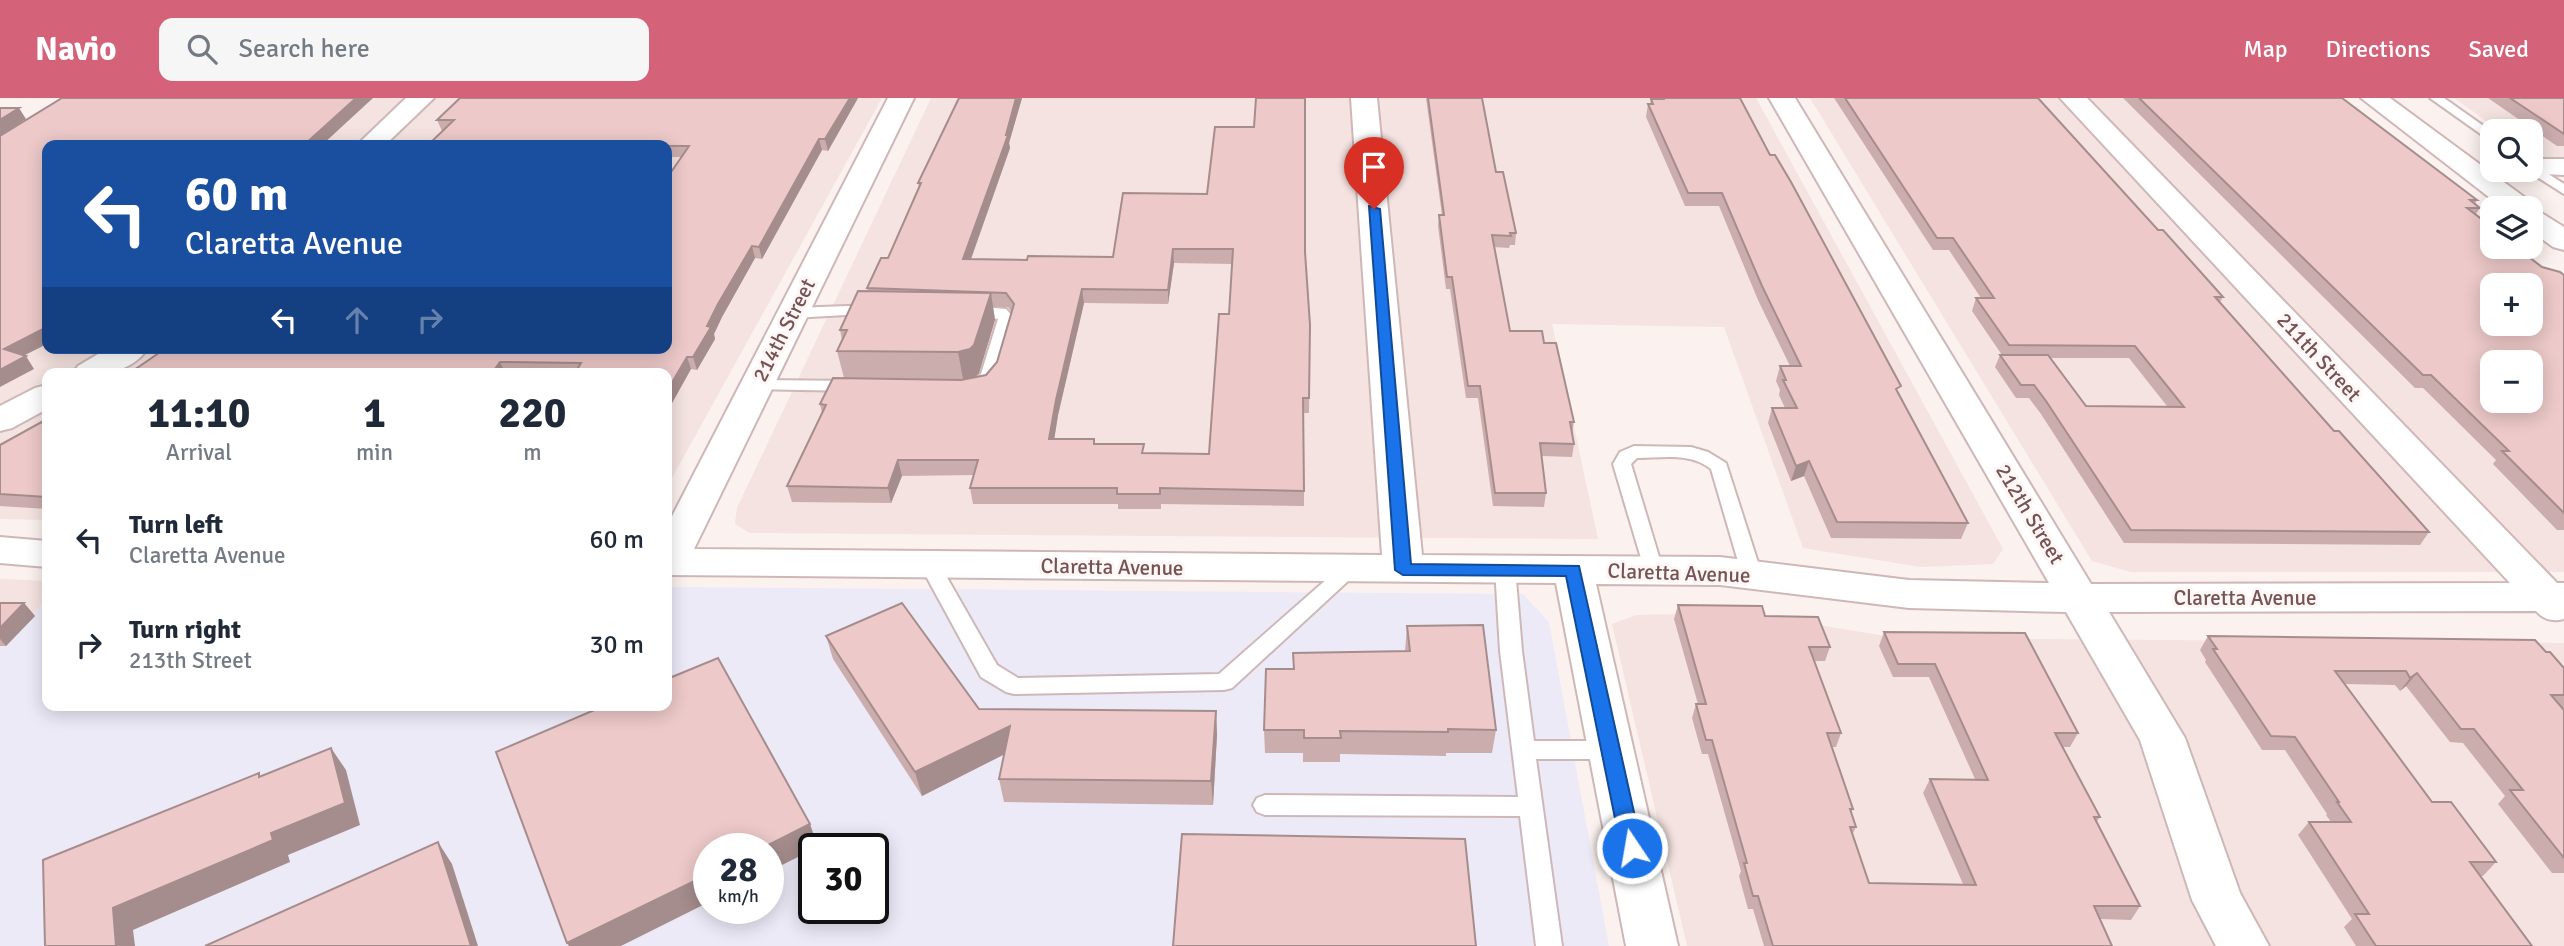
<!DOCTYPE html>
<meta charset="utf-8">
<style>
body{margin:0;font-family:Signika,sans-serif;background:#f6f6f7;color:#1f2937;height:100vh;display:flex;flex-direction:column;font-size:26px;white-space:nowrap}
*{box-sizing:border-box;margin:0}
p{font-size:23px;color:#747a83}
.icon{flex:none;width:38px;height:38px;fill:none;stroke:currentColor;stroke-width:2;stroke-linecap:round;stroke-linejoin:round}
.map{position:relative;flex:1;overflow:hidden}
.details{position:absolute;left:42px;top:270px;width:630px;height:343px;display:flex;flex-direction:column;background:#fff;border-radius:14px;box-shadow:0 4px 18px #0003}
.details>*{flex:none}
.guide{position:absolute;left:42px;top:42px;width:630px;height:214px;border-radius:14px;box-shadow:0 4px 18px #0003;background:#1a4fa0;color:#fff;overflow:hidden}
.tools{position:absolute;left:2480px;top:21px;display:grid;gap:14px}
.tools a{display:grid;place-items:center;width:63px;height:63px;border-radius:14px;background:#fff;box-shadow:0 4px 18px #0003;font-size:35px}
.speed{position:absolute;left:693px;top:735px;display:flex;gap:14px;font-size:35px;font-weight:700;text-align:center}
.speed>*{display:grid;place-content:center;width:91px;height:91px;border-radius:50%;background:#fff;box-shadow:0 4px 18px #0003;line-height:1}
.speed small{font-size:18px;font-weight:400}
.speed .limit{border:4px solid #111;border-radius:10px;background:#fff;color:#111}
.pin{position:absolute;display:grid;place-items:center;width:60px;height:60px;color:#fff;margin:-72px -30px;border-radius:50% 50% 50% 0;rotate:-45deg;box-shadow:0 0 7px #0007}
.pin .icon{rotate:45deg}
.me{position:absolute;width:77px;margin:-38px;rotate:348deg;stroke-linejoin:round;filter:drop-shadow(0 0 5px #0008)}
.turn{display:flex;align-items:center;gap:24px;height:147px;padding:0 28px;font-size:32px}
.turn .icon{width:91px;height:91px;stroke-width:2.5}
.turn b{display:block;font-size:49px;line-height:60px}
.lanes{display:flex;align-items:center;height:66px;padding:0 28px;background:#0003;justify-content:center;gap:35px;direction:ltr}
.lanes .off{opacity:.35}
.eta{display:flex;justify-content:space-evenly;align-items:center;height:119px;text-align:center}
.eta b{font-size:42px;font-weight:800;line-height:49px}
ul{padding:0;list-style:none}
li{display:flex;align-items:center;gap:21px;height:105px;padding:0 28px}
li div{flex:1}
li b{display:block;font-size:26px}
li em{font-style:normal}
header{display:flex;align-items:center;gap:42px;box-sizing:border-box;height:98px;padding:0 35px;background:#d46379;color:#fff}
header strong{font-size:33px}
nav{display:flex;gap:38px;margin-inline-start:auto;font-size:24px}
.search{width:490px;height:63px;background:#f6f6f7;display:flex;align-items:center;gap:18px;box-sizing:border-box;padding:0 24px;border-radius:14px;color:#747a83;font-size:26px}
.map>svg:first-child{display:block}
.residential{fill:#f4e3e0;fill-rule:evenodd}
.education{fill:#edeaf8;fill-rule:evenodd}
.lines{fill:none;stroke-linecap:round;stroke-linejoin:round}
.service-casing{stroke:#ceb8b7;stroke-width:4}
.minor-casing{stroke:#ceb8b7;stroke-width:4}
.secondary-casing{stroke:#d1b6b5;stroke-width:4}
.service{fill:#fff;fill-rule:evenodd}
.minor{fill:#fff;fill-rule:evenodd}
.secondary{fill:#fff;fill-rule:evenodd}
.wall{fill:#ccadad;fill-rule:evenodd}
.shaded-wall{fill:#a68d8d}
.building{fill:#edc9c9;stroke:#a68d8d;stroke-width:2;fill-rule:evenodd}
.route{fill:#1a73e8;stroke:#114b97;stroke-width:2}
.labels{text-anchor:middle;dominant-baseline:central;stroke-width:6;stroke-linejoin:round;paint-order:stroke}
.street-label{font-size:21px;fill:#745354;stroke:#fdf6f4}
</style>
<header>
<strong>Navio</strong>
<div class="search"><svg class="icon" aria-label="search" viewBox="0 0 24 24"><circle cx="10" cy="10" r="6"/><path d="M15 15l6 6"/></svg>Search here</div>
<nav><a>Map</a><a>Directions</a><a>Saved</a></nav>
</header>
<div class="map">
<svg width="2564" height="848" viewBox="0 0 2564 848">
<rect width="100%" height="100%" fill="#fbf1ee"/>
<g class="residential">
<polygon points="234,0 882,0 667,389 667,275 47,275 47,422 0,421 0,160 47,142 47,250 667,250 667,47 172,47"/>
<polygon points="931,0 1756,0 2003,451 1993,466 1921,469 1803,450 1724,229 1552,226 1598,441 750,435 735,426 737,410"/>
<path d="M1810 0H2329L2492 149 2564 188V474H2131L2092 463ZM2492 187H2530V226H2492ZM2492 264H2530V303H2492Z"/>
<polygon points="2454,0 2564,0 2564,78 2531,55 2530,33 2500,33"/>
<polygon points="0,481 47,483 47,501 0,550"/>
<polygon points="1745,515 1898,540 2564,545 2564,848 1687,848 1612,526 1636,517"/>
</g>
<path class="education" d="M667 489 1523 496 1549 524 1609 848H0V550L47 501V607H667ZM709 751H768V810H709ZM814 751H873V810H814Z"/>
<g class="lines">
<g class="service-casing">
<g id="service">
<polygon points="2430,0 2444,0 2492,34 2492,44"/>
<polygon points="2530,64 2564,86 2564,96 2526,72 2530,72"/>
<polygon points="875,207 881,209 883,212 881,215 793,220 785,215 793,210"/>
<polygon points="969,208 1006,211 1014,220 997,278 988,289 972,292 963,287 981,276 998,221 963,216 961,213"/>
<polygon points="756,282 854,283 863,288 854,293 750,291 747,287"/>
<path d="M1634 348 1691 349 1708 354 1726 365 1762 477 1759 482H1745L1742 477 1711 371C1690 354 1662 360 1637 360L1631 366 1663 472 1660 477H1646L1613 366 1620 354Z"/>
<polygon points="930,460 937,462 997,567 1018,580 1219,576 1344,466 1358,466 1361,471 1232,590 1224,592 1014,596 1006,594 981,579 920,467 923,462"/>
<polygon points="1505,463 1512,465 1515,470 1522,553 1534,643 1611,643 1619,646 1622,652 1619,658 1611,661 1536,661 1562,848 1536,848 1520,718 1265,717 1257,714 1253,707 1257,700 1265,697 1518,699 1500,553 1495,470 1498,465"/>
</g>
</g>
<g class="minor-casing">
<g id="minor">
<polygon points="406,0 434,0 385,47 357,47"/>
<path d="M888 0H914L694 451 1382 457 1351 0H1377L1422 457 1720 459 1909 482 2049 485 1769 0H1795L2091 486 2510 485 2060 0H2087L2557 485H2564V521C2553 524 2544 522 2536 513L2109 514 2185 640 2240 795 2269 848H2216L2192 802 2140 642 2066 514 1909 510 1720 487 1596 486 1678 848H1626L1556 485 667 477V428Z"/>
<polygon points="2531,61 2564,61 2564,77 2521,75 2519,72 2530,72"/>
<path d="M108 250H148C130 277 102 275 73 275L78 268Z"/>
<polygon points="47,287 47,311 12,330 0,333 0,308 35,290"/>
<polygon points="0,439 47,443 47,469 0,465"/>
</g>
</g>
<g class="secondary-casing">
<polygon id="secondary" points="2361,0 2390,0 2531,104 2535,111 2564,129 2564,152 2553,149 2530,132 2530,110 2503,110"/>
</g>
<use href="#service" class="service"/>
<use href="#minor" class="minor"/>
<use href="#secondary" class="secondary"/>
</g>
<g class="wall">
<polygon points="858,0 828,53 822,52 762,161 755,160 722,219 714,236 715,241 697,272 691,271 667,314 667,275 129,275 667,250 682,59 667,59 667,47 442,33 437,22"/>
<path d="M959 0H1022L1009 45 1010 50 971 161 1027 162 1113 159 1123 95 1305 154 1310 227 1309 315H1304V408L1161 406V411H1118V406H973L970 390 974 377 902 378 891 405 792 404 787 388 822 315 820 306 844 280 837 253 842 242 840 232 868 193 867 190 888 160 919 90 918 85ZM1174 165 1232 166 1229 216 1209 356 1144 355 1095 346 1054 341 1058 317 1084 205 1168 206ZM993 209H1008L1012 215 997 264 986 277 975 279 979 275 995 222Z"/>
<polygon points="1426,0 1482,0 1496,74 1516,135 1515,147 1510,147 1509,150 1494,149 1510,233 1544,245 1574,324 1572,336 1574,346 1572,359 1542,358 1546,395 1544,409 1493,408 1478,300 1466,300 1450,191 1446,191 1438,128 1439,117 1442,117"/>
<polygon points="1655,0 1740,0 1968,425 1961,441 1831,440 1804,378 1791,383 1768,325 1772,310 1785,310 1779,297 1780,292 1776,283 1780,268 1790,268 1758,202 1719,108 1685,108 1646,19 1648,6 1650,6 1651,1 1655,1"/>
<path d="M1834 0H2038L2158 132 2223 199 2220 204 2334 333 2429 434 2420 447 2124 445 2041 316 2029 300H2016L1995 269 2000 257H2002L1972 213 1976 200H1981L1949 152H1933ZM2051 260H2129L2167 308H2086Z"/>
<polygon points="2123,0 2342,0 2477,102 2475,106 2480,110 2476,116 2542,169 2564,177 2564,432 2557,432 2493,366 2496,362 2423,290 2415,290"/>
<polygon points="2488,0 2564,0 2564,48 2557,48"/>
<polygon points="47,321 47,411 0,408 0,347"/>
<polygon points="0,505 24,505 35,518 6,548 0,548"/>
<polygon points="1678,507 1765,518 1830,549 1825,563 1814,563 1841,635 1836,649 1831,649 1853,711 1851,715 1856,729 1852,737 1869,785 1963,786 1923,695 1930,681 1975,681 1929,579 1893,579 1879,548 1884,534 2078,635 2070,649 2063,649 2100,719 2097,723 2140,808 2131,822 2100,821 2112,848 1764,848 1753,811 1748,811 1739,778 1741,773 1708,656 1702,656 1692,620 1696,606 1698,606 1674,521"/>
<polygon points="1407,528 1496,632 1492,655 1446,655 1446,658 1340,656 1340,664 1303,664 1303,655 1265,655 1264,632 1293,571 1293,555 1405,553"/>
<polygon points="826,538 979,611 1216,613 1217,637 1213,707 1004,704 999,681 1004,656 922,698 833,561"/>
<polygon points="2208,538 2546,554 2564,570 2564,611 2563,611 2564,612 2564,775 2552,775 2498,706 2505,698 2463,645 2450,644 2406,588 2400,593 2395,587 2345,586 2432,704 2496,764 2483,778 2480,778 2532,848 2356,848 2344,829 2352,821 2298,737 2309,724 2331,724 2326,717 2327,716 2285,652 2262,652 2205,564 2206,562 2200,552"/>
</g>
<g class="shaded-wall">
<polygon points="356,0 373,0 322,47 304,47"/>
<polygon points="850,0 858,0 828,53 825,41"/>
<polygon points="1016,0 1022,0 1009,45 1010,50 966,175 963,161 1006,37"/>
<polygon points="19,10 26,21 0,38 0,22"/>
<polygon points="819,41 822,52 762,161 759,149"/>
<polygon points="752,148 755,160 722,219 714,236 715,241 697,272 693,259 718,206"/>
<polygon points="1173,151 1174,165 1168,206 1168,192"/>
<polygon points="1082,191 1084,205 1058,317 1052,356 1049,341 1056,302"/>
<polygon points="991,195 995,222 979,275 975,279 963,281 958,254"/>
<polygon points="47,229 47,246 13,263 4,251"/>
<polygon points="26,258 34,271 0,289 0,272"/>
<polygon points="687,259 691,271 667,314 667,293"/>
<polygon points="500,264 505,275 492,275"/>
<polygon points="898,362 902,378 891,405 888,390"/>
<polygon points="1809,363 1804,378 1791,383 1796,368"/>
<polygon points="24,505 35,518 6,548 0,541 0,530"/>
<polygon points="2417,575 2406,588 2400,593 2410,580"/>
<polygon points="1216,613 1217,637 1213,707 1211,683"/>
<polygon points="1010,628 1015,651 922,698 915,674"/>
<polygon points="331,650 346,672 360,727 288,757 290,764 133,832 135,848 116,848 113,810 271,735"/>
<polygon points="810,726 818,749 768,774 768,751 760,751"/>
<polygon points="438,744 452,766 478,848 471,848"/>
<polygon points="709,776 709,804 621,848 569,848 567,845"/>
</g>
<g class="building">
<polygon points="62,0 356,0 304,47 47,47 47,229 4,251 26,258 0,272 0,38"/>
<polygon points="460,0 850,0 825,41 819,41 759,149 752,148 718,206 707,228 711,229 693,259 687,259 667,293 667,275 575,275 581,265 500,264 492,275 129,275 140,268 166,250 667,250 667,80 689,48 428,47 454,22 437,22"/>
<path d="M959 0H1016L1006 37H1008L963 161 1027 162 1028 158 1113 159 1123 95 1207 96 1215 29H1254L1256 0H1305V154L1310 227 1309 300H1303L1304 393 1160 390V396H1117V390H970L978 362H898L888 390 787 388 826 307 820 306 833 280 961 282 986 277 997 264 1014 206 1006 195 867 190 881 160H888L921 85H918ZM1173 151H1233L1229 216H1219L1209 356 1142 355 1144 346H1094V341H1049L1056 302 1082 191 1168 192Z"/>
<polygon points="1428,0 1482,0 1496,74 1503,74 1516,135 1510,135 1511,138 1492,137 1510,233 1542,233 1544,245 1556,245 1574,324 1570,324 1574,346 1540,345 1546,395 1495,395 1480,288 1468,288 1452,179 1447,179 1439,117 1444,117"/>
<polygon points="1662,0 1740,0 1770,57 1775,57 1791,84 1901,288 1896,291 1968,425 1837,424 1809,363 1796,368 1772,310 1797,310 1783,282 1786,282 1780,268 1801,268 1762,188 1722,95 1688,95 1648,6 1653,6 1651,1 1663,1"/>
<polygon points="1845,0 2038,0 2158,132 2163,132 2215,190 2223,199 2215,199 2334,333 2339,333 2429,434 2131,432 2046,303 2034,287 2021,287 2000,257 2048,257 2086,308 2184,309 2135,248 2009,247 1976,200 1994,200 1953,140 1937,140"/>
<path d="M2139 0H2342L2477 102H2470L2480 110H2467L2492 129V149H2516L2542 169 2560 174 2564 177V415L2502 353H2509L2431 277H2423ZM2492 187H2530V226H2492ZM2492 264H2530V303H2492Z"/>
<polygon points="2510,0 2564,0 2564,36"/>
<polygon points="0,10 19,10 0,22"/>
<polygon points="858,193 991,195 974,247 970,251 958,254 837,253 847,232 840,232"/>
<polygon points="47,321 47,399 0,396 0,347"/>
<polygon points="0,505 24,505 0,530"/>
<polygon points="902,505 979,611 1216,613 1211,683 999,681 1010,628 915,674 826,538"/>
<polygon points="1678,507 1762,508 1765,518 1818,519 1830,549 1809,549 1841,635 1827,635 1853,711 1850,711 1856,729 1850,729 1869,785 1976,787 1930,681 1988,682 1935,566 1898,566 1884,534 2025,535 2078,635 2055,635 2100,719 2094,719 2140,808 2094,808 2112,848 1773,848 1758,798 1753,798 1744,765 1747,765 1712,642 1706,642 1696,606 1706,606"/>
<polygon points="1483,527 1496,632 1448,631 1448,634 1340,633 1341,640 1304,640 1304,632 1264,632 1266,571 1294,571 1293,555 1410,553 1407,528"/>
<polygon points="2208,538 2535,542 2546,554 2550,554 2564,570 2564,597 2551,597 2564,612 2564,760 2510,692 2523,692 2474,631 2461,631 2417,575 2410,580 2406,573 2335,573 2432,704 2451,704 2496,764 2470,764 2532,848 2376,848 2355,816 2369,816 2309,724 2351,724 2337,704 2339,704 2295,639 2271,638 2213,551 2217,551"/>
<polygon points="718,560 810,726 760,751 709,751 709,776 567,845 496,654 606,607 667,607 667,581"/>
<polygon points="331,650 345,705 271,735 273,742 113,810 116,848 45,848 43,762 259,675 259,679"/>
<polygon points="1182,736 1465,741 1476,848 1173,848"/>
<polygon points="438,744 471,848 205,848"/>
</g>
<polygon class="route" points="1369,108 1380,111 1411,466 1579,468 1642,750 1639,756 1632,758 1624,756 1621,750 1566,478 1403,477 1395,472"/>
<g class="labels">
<g class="street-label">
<text transform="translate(784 232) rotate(-63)">214th Street</text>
<text transform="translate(2319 259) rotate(47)">211th Street</text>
<text transform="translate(2030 416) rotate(59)">212th Street</text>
<text transform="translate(1112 469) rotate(1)">Claretta Avenue</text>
<text transform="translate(1679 475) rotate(2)">Claretta Avenue</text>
<text x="2245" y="500">Claretta Avenue</text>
</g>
</g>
</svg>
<div class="tools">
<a><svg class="icon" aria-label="search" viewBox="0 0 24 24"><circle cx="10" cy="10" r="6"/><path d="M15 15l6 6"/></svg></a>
<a><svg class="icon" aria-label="layers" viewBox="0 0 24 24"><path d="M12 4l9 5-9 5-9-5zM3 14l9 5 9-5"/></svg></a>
<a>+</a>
<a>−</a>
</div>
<div class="speed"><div>28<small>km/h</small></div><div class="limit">30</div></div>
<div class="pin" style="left:1374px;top:111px;background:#d93025"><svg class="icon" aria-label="arrive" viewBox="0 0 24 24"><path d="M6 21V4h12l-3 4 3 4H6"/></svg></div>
<svg class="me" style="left:1632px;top:750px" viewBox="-20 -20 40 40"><circle r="17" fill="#1a73e8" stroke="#fff" stroke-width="3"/><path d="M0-11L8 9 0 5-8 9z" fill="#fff"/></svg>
<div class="guide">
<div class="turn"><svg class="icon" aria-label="left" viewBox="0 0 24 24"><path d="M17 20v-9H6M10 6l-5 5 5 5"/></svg><div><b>60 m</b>Claretta Avenue</div></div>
<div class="lanes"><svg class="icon" aria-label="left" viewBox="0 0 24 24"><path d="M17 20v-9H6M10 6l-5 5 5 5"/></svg><svg class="icon off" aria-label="ahead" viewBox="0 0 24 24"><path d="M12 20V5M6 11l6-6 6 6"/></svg><svg class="icon off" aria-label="right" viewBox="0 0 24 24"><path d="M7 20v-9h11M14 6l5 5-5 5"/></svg></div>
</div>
<section class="details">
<div class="eta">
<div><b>11:10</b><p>Arrival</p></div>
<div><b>1</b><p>min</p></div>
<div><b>220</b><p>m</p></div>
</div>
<ul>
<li><svg class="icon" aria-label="left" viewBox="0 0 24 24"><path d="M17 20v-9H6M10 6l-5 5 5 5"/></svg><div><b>Turn left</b><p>Claretta Avenue</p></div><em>60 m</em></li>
<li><svg class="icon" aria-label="right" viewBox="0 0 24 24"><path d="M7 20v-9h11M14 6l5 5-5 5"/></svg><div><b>Turn right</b><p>213th Street</p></div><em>30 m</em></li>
</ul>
</section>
</div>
